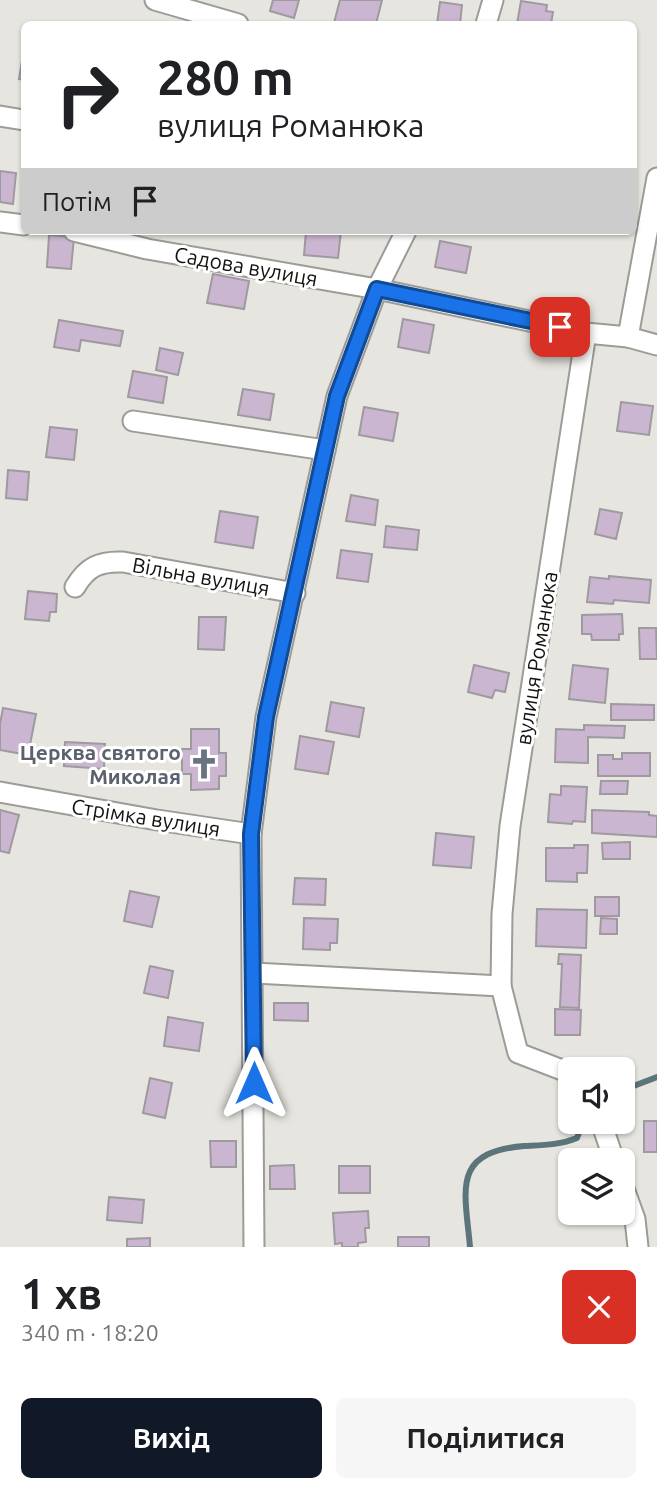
<!DOCTYPE html>
<html lang="uk">
<meta charset="utf-8">
<style>
body{margin:0;font-family:Ubuntu,sans-serif;background:#f6f6f6;color:#202124;height:100vh;display:flex;flex-direction:column;font-size:26px;white-space:nowrap}
*{box-sizing:border-box;margin:0}
p{font-size:23px;color:#757577}
.icon{flex:none;width:38px;height:38px;fill:none;stroke:currentColor;stroke-width:2;stroke-linecap:round;stroke-linejoin:round}
.map{position:relative;height:1247px;overflow:hidden}
.side{display:flex;flex-direction:column;background:#fff;flex:1}
.side>*{flex:none}
.guide{position:absolute;left:21px;top:21px;width:616px;height:214px;border-radius:10px;box-shadow:0 2px 5px #0004;background:#fff;color:#202124;overflow:hidden}
.tools{position:absolute;left:558px;top:1057px;display:grid;gap:14px}
.tools a{display:grid;place-items:center;width:77px;height:77px;border-radius:10px;background:#fff;box-shadow:0 2px 5px #0004;font-size:35px}
.pin{position:absolute;display:grid;place-items:center;width:60px;height:60px;color:#fff;margin:-30px;border-radius:14px;box-shadow:0 4px 10px #0006}
.me{position:absolute;width:77px;margin:-38px;rotate:0deg;stroke-linejoin:round;filter:drop-shadow(0 0 5px #0008)}
.turn{display:flex;align-items:center;gap:24px;height:147px;padding:0 21px;font-size:32px}
.turn .icon{width:91px;height:91px;stroke-width:2.5}
.turn b{display:block;font-size:49px;line-height:60px}
.then{display:flex;align-items:center;height:66px;padding:0 21px;background:#0003;gap:14px;font-size:26px}
.round{display:grid;place-items:center;flex:none;width:74px;height:74px;border-radius:10px;background:#f6f6f6}
.overview{display:flex;align-items:center;justify-content:space-between;height:119px;padding:0 21px}
h1{font-size:42px;font-weight:700;line-height:52px}
.primary-button{display:flex;gap:14px;margin-top:auto;padding:14px 21px}
.primary-button a{flex:1;height:80px;border-radius:10px;background:#111827;color:#fff;font-size:28px;font-weight:700;line-height:80px;text-align:center}
.primary-button a+a{background:#f6f6f6;color:#202124}
.map>svg:first-child{display:block}
.lines{fill:none;stroke-linecap:round;stroke-linejoin:round}
.stream{stroke:#5b757a;stroke-width:6}
.building{fill:#cab6d0;stroke:#9e9a9f;stroke-width:2}
.street-casing{stroke:#9c9b96;stroke-width:23}
.street{stroke:#fff;stroke-width:19}
.route-casing{stroke:#114b97;stroke-width:18}
.route{stroke:#1a73e8;stroke-width:12}
.labels{text-anchor:middle;dominant-baseline:central;stroke-width:6;stroke-linejoin:round;paint-order:stroke}
.street-label{font-size:21px;fill:#131210;stroke:#fff}
.worship-label{font-size:21px;font-weight:bold;fill:#5b616d;stroke:#fff;text-anchor:end}
</style>
<div class="map">
<svg width="657" height="1247" viewBox="0 0 657 1247">
<rect width="100%" height="100%" fill="#e6e5df"/>
<g class="lines">
<g class="stream">
<polyline points="623,1090 657,1077"/>
<path d="M470 1247C465 1190 451 1152 524 1146 543 1145 560 1145 577 1138L583 1122"/>
</g>
</g>
<g class="building">
<polygon points="273,0 299,0 294,18 270,11"/>
<polygon points="340,0 382,0 376,24 334,23"/>
<polygon points="521,1 547,5 546,11 553,12 551,24 517,24"/>
<polygon points="440,2 462,5 460,24 437,24"/>
<polygon points="24,49 24,80 19,79"/>
<polygon points="0,171 16,173 13,204 0,202"/>
<polygon points="306,231 341,231 338,258 304,255"/>
<polygon points="49,235 74,237 71,269 47,267"/>
<polygon points="440,241 471,247 466,273 435,267"/>
<polygon points="213,274 249,281 244,309 207,303"/>
<polygon points="403,319 434,325 429,353 398,347"/>
<polygon points="59,320 123,331 120,346 81,340 79,351 54,347"/>
<polygon points="160,348 183,353 178,375 156,370"/>
<polygon points="133,371 167,377 163,403 128,397"/>
<polygon points="243,389 274,394 270,420 238,415"/>
<polygon points="621,402 653,406 649,435 617,431"/>
<polygon points="364,407 398,413 393,441 359,435"/>
<polygon points="50,427 77,430 74,460 46,457"/>
<polygon points="8,470 29,472 27,500 6,498"/>
<polygon points="351,495 378,500 375,525 346,521"/>
<polygon points="600,509 622,513 616,539 595,534"/>
<polygon points="220,511 258,517 253,548 215,542"/>
<polygon points="386,526 419,530 417,550 384,547"/>
<polygon points="341,550 372,554 368,582 337,578"/>
<polygon points="609,576 651,580 649,603 614,600 613,604 587,602 590,577 609,579"/>
<polygon points="28,591 57,594 56,612 50,612 49,621 25,619"/>
<polygon points="622,614 623,634 619,634 619,640 592,640 591,634 582,634 582,615"/>
<polygon points="199,617 226,617 224,650 198,649"/>
<polygon points="639,628 656,628 657,659 640,659"/>
<polygon points="474,665 509,673 505,692 495,690 492,698 468,692"/>
<polygon points="573,665 608,669 605,703 569,699"/>
<polygon points="331,702 364,708 359,737 326,731"/>
<polygon points="611,704 654,705 654,720 611,720"/>
<polygon points="3,708 36,714 28,755 0,750 0,724"/>
<polygon points="584,725 625,726 624,738 588,737 588,763 555,762 556,729 584,730"/>
<polygon points="191,729 219,729 219,753 226,753 226,776 219,776 219,789 191,790 191,774 182,774 182,749 191,749"/>
<polygon points="300,736 334,742 328,774 295,769"/>
<polygon points="65,742 105,744 104,769 64,766"/>
<polygon points="622,753 650,753 650,776 598,776 598,755 613,755 613,759 622,759"/>
<polygon points="601,781 628,781 627,794 600,794"/>
<polygon points="561,786 587,787 585,822 573,821 572,824 548,822 550,794 561,795"/>
<polygon points="0,810 19,815 9,853 0,851"/>
<polygon points="592,810 649,812 649,815 657,816 657,837 592,833"/>
<polygon points="436,833 474,837 471,868 433,865"/>
<polygon points="630,842 630,859 603,859 602,843"/>
<polygon points="574,845 588,845 587,873 577,873 577,882 546,881 546,848 574,848"/>
<polygon points="295,878 326,879 325,905 293,904"/>
<polygon points="130,891 159,897 152,927 124,921"/>
<rect x="595" y="897" width="24" height="19"/>
<polygon points="537,909 587,910 586,948 536,946"/>
<polygon points="304,918 338,919 337,943 330,943 330,950 303,949"/>
<polygon points="601,918 617,919 617,934 600,934"/>
<polygon points="559,954 581,955 579,1008 560,1007 562,964 558,964"/>
<polygon points="150,966 173,971 168,998 144,993"/>
<polygon points="274,1003 308,1003 308,1021 274,1020"/>
<polygon points="555,1009 581,1010 580,1035 555,1035"/>
<polygon points="168,1017 203,1023 199,1051 164,1046"/>
<polygon points="150,1078 172,1083 165,1118 143,1113"/>
<rect x="644" y="1121" width="13" height="31"/>
<polygon points="210,1141 236,1141 236,1167 211,1167"/>
<polygon points="294,1165 295,1189 270,1189 270,1166"/>
<rect x="339" y="1166" width="31" height="27"/>
<polygon points="570,1169 570,1206 567,1206 565,1170"/>
<polygon points="109,1197 144,1200 142,1223 107,1220"/>
<polygon points="368,1211 369,1228 365,1228 366,1242 358,1243 358,1247 342,1247 342,1243 335,1244 333,1213"/>
<rect x="398" y="1237" width="31" height="10"/>
<polygon points="150,1238 150,1247 127,1247 127,1239"/>
</g>
<g class="lines">
<g class="street-casing">
<g id="street">
<polyline points="155,0 238,24"/>
<polyline points="486,24 493,0"/>
<polyline points="0,116 24,120"/>
<polyline points="0,222 24,225"/>
<polyline points="74,231 147,249 377,289 586,333 628,337 657,345"/>
<polyline points="628,337 657,178"/>
<polyline points="133,421 325,450"/>
<path d="M75 587C87 567 99 561 123 562L295 593"/>
<polyline points="0,792 157,820 251,834"/>
<polyline points="253,973 501,986 502,914 510,826 586,333"/>
<polyline points="501,986 518,1053 570,1073"/>
<polyline points="601,1122 614,1160"/>
<polyline points="623,1186 635,1219 638,1247"/>
<polyline points="254,1247 251,834 266,717 337,396 377,289 406,231"/>
</g>
</g>
<use href="#street" class="street"/>
</g>
<g class="lines">
<g class="route-casing">
<polyline id="route" points="254,1083 251,834 266,717 337,396 377,289 560,327"/>
</g>
<use href="#route" class="route"/>
</g>
<defs>
<g id="church-bare" transform="scale(2.415)"><path d="M-1.2-6h2.4v3.5h3.3v2.4h-3.3V6h-2.4V-.1h-3.3v-2.4h3.3Z" fill="#6b7280" stroke="#fff" stroke-width="2.5" paint-order="stroke"/></g>
</defs>
<g fill-rule="evenodd">
<use href="#church-bare" x="204" y="764"/>
</g>
<g class="labels">
<g class="street-label">
<text transform="translate(246 266) rotate(10)">Садова вулиця</text>
<text transform="translate(201 576) rotate(10)">Вільна вулиця</text>
<text transform="translate(536 658) rotate(-81)">вулиця Романюка</text>
<text transform="translate(146 817) rotate(9)">Стрімка вулиця</text>
</g>
<g class="worship-label">
<text x="181" y="752">Церква святого<tspan x="181" dy="24">Миколая</tspan></text>
</g>
</g>
</svg>
<div class="tools">
<a><svg class="icon" aria-label="sound" viewBox="0 0 24 24"><path d="M4 9h4l5-4v14l-5-4H4zM17 9q2 3 0 6"/></svg></a>
<a><svg class="icon" aria-label="layers" viewBox="0 0 24 24"><path d="M12 4l9 5-9 5-9-5zM3 14l9 5 9-5"/></svg></a>
</div>
<div class="pin" style="left:560px;top:327px;background:#d93025"><svg class="icon" aria-label="arrive" viewBox="0 0 24 24"><path d="M6 21V4h12l-3 4 3 4H6"/></svg></div>
<svg class="me" style="left:254px;top:1083px" viewBox="-20 -20 40 40"><path d="M0-17L14 15 0 8-14 15z" fill="#1a73e8" stroke="#fff" stroke-width="4"/></svg>
<div class="guide">
<div class="turn"><svg class="icon" aria-label="right" viewBox="0 0 24 24"><path d="M7 20v-9h11M14 6l5 5-5 5"/></svg><div><b>280 m</b>вулиця Романюка</div></div>
<div class="then">Потім<svg class="icon" aria-label="arrive" viewBox="0 0 24 24"><path d="M6 21V4h12l-3 4 3 4H6"/></svg></div>
</div>
</div>
<section class="side">
<div class="overview"><div><h1>1 хв</h1><p>340 m · 18:20</p></div><a class="round" style="background:#d93025;color:#fff"><svg class="icon" aria-label="close" viewBox="0 0 24 24"><path d="M6 6l12 12M18 6L6 18"/></svg></a></div>
<div class="primary-button"><a>Вихід</a><a>Поділитися</a></div>
</section>
